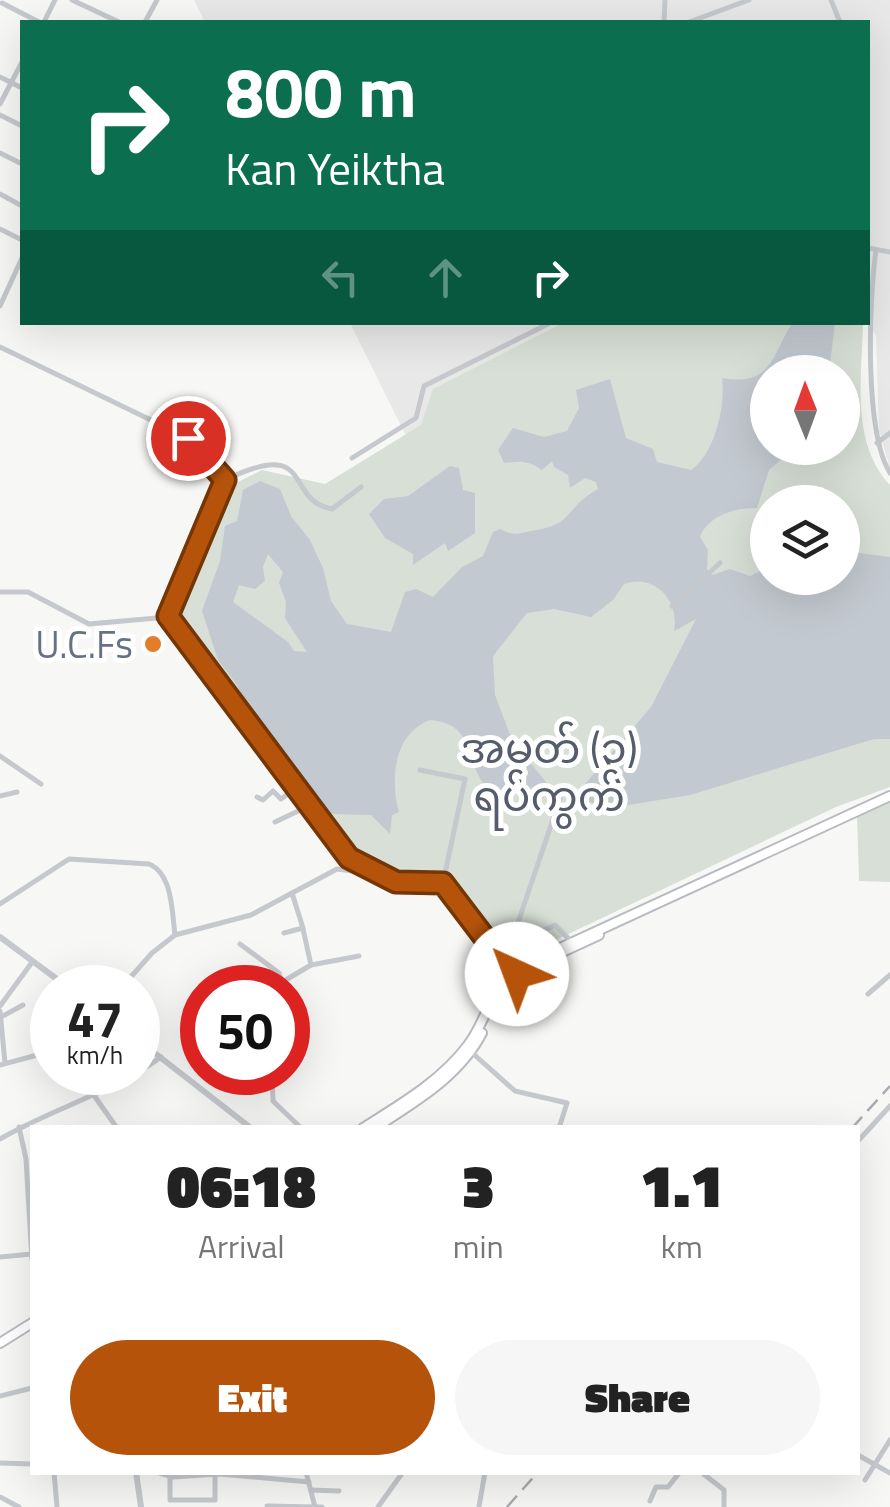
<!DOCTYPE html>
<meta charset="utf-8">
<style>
body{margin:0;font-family:"Titillium Web","Noto Sans Myanmar",sans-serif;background:#f6f6f6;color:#222;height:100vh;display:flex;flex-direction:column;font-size:38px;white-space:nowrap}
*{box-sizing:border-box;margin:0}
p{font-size:32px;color:#767676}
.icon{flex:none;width:55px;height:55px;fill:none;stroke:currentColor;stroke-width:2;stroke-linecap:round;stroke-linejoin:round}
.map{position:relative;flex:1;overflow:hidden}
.sheet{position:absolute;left:30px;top:1125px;width:830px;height:350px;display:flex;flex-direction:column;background:#fff;border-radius:0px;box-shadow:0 10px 40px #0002}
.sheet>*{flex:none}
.top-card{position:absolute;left:20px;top:20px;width:850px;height:305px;border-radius:0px;box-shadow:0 10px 40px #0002;background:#0b6e4f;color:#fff;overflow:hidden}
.needle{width:65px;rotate:359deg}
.buttons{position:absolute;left:750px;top:355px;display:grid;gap:20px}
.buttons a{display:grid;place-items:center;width:110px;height:110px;border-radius:50%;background:#fff;box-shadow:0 10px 40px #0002;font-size:50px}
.speed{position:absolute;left:30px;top:965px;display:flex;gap:20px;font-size:50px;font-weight:700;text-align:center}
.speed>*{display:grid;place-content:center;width:130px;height:130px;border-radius:50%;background:#fff;box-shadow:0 10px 40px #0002;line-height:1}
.speed small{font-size:25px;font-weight:400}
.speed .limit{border:15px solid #d22;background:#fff;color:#111}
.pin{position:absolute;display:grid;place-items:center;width:85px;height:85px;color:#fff;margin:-42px;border:5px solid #fff;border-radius:50%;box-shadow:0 2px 10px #0007}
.me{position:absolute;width:110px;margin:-55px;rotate:317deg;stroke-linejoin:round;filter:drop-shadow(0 0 8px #0008)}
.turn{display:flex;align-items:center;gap:35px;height:210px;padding:0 40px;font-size:45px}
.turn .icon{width:130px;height:130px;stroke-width:2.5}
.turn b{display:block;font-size:70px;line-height:85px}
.lanes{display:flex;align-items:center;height:95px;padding:0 40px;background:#0003;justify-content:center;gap:50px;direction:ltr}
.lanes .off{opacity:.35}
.eta{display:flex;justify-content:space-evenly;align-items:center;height:170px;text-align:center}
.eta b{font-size:60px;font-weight:800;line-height:70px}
.button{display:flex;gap:20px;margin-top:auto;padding:20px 40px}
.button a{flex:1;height:115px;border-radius:60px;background:#b45309;color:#fff;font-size:40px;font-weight:800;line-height:115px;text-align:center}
.button a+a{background:#f6f6f6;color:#222}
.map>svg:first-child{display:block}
.built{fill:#e8e8e8}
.green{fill:#d7dfd6;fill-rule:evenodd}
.water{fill:#c3c9d0;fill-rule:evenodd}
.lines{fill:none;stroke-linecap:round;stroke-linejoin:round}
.secondary-casing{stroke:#b8bac1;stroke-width:12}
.minor{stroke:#c5c8cc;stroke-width:5}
.tertiary{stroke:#c5c8cc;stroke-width:6}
.secondary{stroke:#fff;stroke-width:8}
.rail{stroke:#a8abb2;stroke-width:2.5;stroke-dasharray:15 8;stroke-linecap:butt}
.route-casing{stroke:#753606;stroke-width:25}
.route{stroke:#b45309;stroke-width:18}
.poi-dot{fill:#e27e2a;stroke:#fff;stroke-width:4}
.labels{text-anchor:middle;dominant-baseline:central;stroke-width:10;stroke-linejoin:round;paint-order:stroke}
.poi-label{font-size:38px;fill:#677186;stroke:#fff;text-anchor:end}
.quarter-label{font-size:42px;fill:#555c6b;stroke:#fff}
</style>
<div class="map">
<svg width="890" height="1507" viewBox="0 0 890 1507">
<rect width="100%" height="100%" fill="#f7f8f5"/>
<g class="built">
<polygon points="194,0 890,0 890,468 879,431 876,336 868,322 868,22 205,22"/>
<polygon points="350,323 699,323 409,442"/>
</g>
<g class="green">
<path d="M565 322 863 323C862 377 850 442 890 485V787L836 807 524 955 499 948 455 885 439 879 404 878 374 865 331 827 177 616 230 486 262 470 325 484 421 425 433 389ZM768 372H842V448H768ZM768 502H842V578H768Z"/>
<polygon points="890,802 890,882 859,881 857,814"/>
</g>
<g class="water">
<path d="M792 323H835L829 372H768V448H795L769 470 757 508C738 507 708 515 700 537L708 550 707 569 712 575 730 569 750 576 767 568 768 578H842L843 551 890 557V739H874L690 795 610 808 580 799 579 791 651 707 696 619 674 631C680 600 654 573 624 584L613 600 591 617 554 609 527 613 493 656 495 695 512 740 554 792 543 798 515 784 494 794C461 770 481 724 430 720 393 734 390 781 399 812L392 815 390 834 371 815 332 814 314 804 254 721 237 685 218 660 202 611 220 561 225 526 237 521 243 490 260 481 280 489 291 516 310 540 323 568 331 601 347 624 391 632 405 592 416 589 433 597 462 567 483 556 493 532 500 529C514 536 517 534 531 531 577 524 562 509 598 489L596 482 585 478 570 488 568 475 554 467 552 461 542 470C527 460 522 461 504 463L498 450 513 428 544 437 567 431 579 408 576 390 610 379 626 438 653 449 657 462 691 470C715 454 726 404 722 378 772 387 772 355 792 323ZM268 554 283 572 279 583 286 602 285 618 307 652 294 651 288 642 233 602 239 585 255 589 265 581 263 567Z"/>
<polygon points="450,466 459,468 463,490 475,493 475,533 448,551 445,543 413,565 413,554 385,538 369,514 384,499 408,496"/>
</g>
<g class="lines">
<g class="secondary-casing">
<g id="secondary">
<polyline points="498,997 521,971 599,935"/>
<path d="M363 1128C401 1104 441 1081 468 1045 488 1019 490 986 519 967L890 796"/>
<path d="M375 1128C415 1102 459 1077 482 1033"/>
<polyline points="0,1343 32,1323"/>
</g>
</g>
<g class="minor">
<polyline points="72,0 119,22"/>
<polyline points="831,0 840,22"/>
<polyline points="2,3 39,22"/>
<polyline points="44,22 55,0"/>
<polyline points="145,22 157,0"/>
<polyline points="664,22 665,0"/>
<polyline points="689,22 749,0"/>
<polyline points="0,77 22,88"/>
<polyline points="0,104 22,62"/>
<polyline points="0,115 22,126"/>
<polyline points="0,153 22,164"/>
<polyline points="0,194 22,206"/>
<polyline points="0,229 22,240"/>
<polyline points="868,248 890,252"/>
<path d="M876 250C869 299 864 432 890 473"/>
<polyline points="0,306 22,258"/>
<polyline points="0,347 188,438 225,480 168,617 349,858 395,882 443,883 497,954 500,966 513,976"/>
<polyline points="877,443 890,433"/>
<polyline points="352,458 416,418 424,386 552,322"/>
<path d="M225 480C316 436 283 500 332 509L361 487"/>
<polyline points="0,592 28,592 89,624 168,617"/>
<polyline points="672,606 720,563"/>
<polyline points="0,756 41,784"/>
<polyline points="420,770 465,779 443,883"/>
<polyline points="0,796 17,792"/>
<polyline points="257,797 263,800 273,791 281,799 296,788"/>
<polyline points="275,822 309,806"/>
<path d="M0 904 69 859 149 864C173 874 172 913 175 935"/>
<polyline points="303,929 311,965"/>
<polyline points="284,933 303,928 292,893"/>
<polyline points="240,944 279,973 284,988"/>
<polyline points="497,954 511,957 519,967"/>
<polyline points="507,955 563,790"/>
<polyline points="542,955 536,934 555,925 571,941"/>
<polyline points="121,988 152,953 175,935 251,915 337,869 376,874"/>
<polyline points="258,988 284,981 311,965 359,956"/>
<polyline points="868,994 890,975"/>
<polyline points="0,1006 33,961"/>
<polyline points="0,1011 5,1063"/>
<polyline points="1,1017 23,1005"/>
<polyline points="469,1050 515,1091 567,1103 559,1128"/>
<polyline points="0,1065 52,1051"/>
<polyline points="272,1072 273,1101 301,1128"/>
<polyline points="93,1094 117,1128"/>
<polyline points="19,1127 26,1159 32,1260"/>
<path d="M0 1139C53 1108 112 1093 161 1057"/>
<polyline points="858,1141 890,1106"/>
<polyline points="0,1257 32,1254"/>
<polyline points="0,1396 32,1388"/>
<polyline points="858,1455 890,1473"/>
<polyline points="0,1463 32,1464"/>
<polyline points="54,1472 57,1507"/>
<polyline points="156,1472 173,1477 219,1474 309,1482"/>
<polyline points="306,1472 315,1507 322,1507"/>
<polyline points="701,1472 724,1490 724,1507"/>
<polyline points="170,1476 170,1500 215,1500 215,1474"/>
<polyline points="865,1480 890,1440"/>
<polyline points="311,1490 339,1491"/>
<polyline points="0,1497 19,1507"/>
<polyline points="650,1501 656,1487 668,1487 680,1472"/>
<polyline points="267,1506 315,1507"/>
<polyline points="378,1507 403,1472"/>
<polyline points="479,1507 485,1472"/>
</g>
<g class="tertiary">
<polyline points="0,937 69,988"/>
<polyline points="138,1040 251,1128"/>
<polyline points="136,1472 141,1507"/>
</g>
<use href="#secondary" class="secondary"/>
<g class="rail">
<polyline points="852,1128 890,1086"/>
<polyline points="507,1507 538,1472"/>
</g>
</g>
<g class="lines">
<g class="route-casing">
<polyline id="route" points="188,438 225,480 168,616 349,858 396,882 443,883 497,954 511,957 521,971 517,974"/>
</g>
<use href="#route" class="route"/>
</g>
<circle class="poi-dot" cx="153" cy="644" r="10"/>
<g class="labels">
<g class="poi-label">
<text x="133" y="644">U.C.Fs</text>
</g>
<g class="quarter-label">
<text x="549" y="747">အမှတ် (၃)<tspan x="549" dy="48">ရပ်ကွက်</tspan></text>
</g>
</g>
</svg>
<div class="buttons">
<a><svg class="needle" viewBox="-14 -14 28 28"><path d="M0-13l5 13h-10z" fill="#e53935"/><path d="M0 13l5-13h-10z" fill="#767676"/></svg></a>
<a><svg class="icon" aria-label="layers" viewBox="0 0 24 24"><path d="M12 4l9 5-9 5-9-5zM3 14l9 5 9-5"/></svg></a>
</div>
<div class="speed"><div>47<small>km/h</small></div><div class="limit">50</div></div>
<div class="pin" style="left:188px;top:438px;background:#d93025"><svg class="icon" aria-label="arrive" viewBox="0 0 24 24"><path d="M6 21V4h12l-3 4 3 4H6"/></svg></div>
<svg class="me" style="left:517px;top:974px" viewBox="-20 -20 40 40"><circle r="19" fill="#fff"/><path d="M0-13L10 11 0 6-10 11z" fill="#b45309"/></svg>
<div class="top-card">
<div class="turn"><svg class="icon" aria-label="right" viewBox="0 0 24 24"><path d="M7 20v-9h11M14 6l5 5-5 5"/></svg><div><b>800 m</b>Kan Yeiktha</div></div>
<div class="lanes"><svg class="icon off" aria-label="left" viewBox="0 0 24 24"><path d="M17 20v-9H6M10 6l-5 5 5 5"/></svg><svg class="icon off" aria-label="ahead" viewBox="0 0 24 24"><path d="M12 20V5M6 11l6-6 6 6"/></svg><svg class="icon" aria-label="right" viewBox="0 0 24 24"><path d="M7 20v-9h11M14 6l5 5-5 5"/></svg></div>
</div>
<section class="sheet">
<div class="eta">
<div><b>06:18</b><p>Arrival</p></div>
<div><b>3</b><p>min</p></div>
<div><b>1.1</b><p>km</p></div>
</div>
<div class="button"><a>Exit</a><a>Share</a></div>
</section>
</div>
